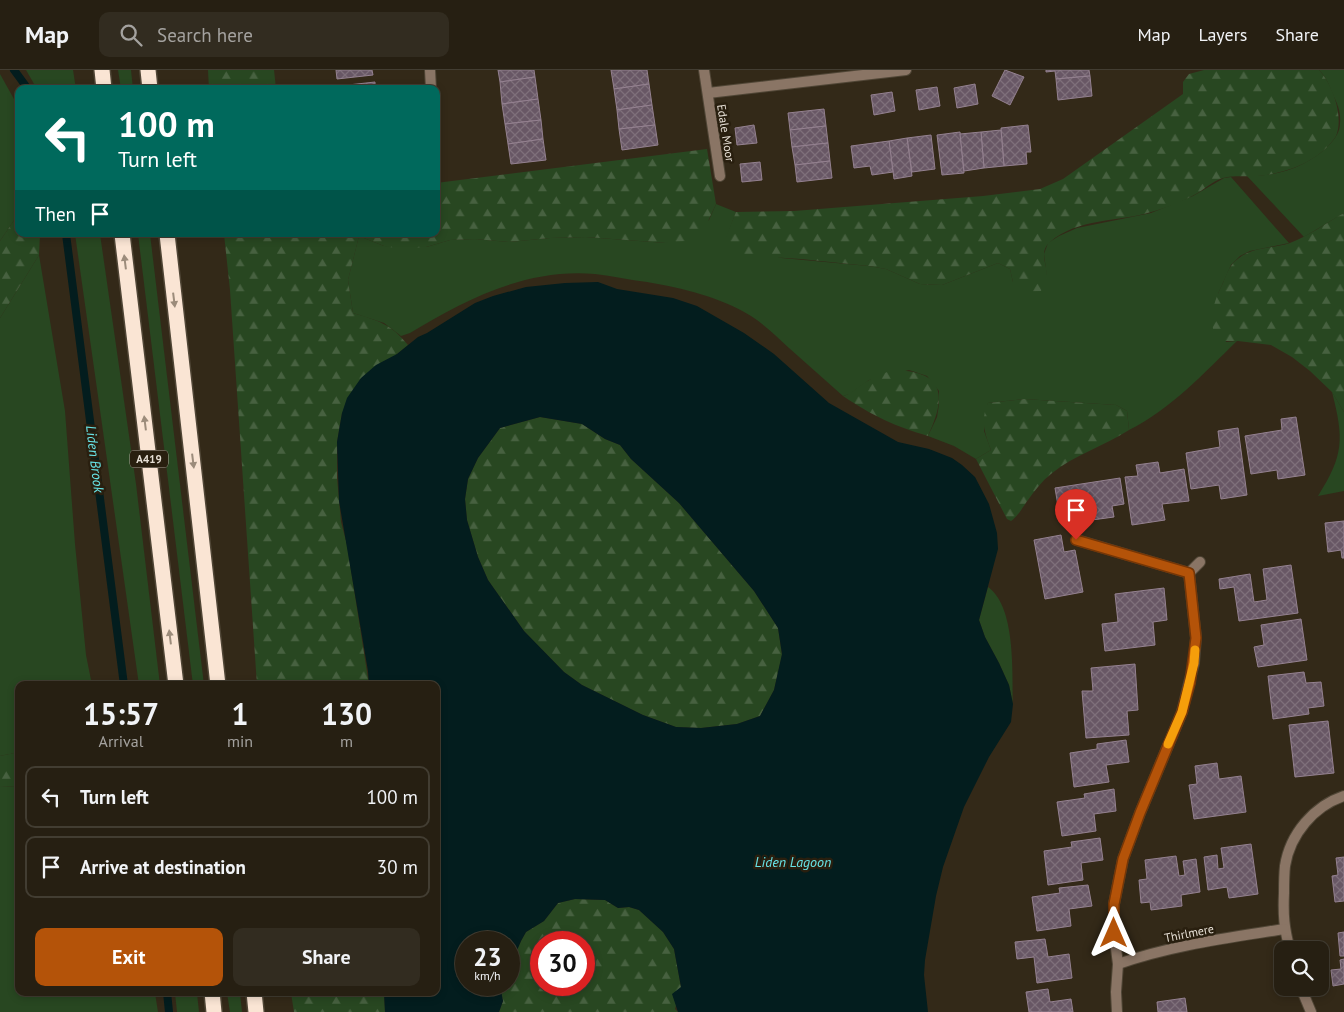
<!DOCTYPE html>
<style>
body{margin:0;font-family:"PT Sans",sans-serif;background:#322c20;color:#f1f3f6;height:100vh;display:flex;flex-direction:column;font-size:19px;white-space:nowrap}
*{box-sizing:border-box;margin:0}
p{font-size:16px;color:#a4a29f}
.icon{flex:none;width:28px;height:28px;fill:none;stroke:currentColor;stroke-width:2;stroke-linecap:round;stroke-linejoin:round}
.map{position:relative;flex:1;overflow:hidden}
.sheet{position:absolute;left:15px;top:611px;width:425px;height:315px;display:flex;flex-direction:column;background:#261f12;border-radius:10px;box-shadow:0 2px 8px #0003,0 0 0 1px #423d32}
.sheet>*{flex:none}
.guide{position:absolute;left:15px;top:15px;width:425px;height:152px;border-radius:10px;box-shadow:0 2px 8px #0003,0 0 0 1px #423d32;background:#00695c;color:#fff;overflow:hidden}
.buttons{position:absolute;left:1274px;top:871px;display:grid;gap:10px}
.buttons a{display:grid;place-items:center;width:55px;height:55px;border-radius:10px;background:#261f12;box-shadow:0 2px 8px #0003,0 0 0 1px #423d32;font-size:25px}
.speed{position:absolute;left:455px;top:861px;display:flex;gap:10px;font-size:25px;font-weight:700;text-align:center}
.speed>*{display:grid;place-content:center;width:65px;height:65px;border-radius:50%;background:#261f12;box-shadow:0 2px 8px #0003,0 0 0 1px #423d32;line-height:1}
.speed small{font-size:12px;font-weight:400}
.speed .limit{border:8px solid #d22;background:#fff;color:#111}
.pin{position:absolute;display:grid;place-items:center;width:42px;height:42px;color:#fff;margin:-51px -21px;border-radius:50% 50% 50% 0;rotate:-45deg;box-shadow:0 0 5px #0007}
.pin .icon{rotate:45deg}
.me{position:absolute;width:55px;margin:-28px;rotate:0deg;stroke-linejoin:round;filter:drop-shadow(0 0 4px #0008)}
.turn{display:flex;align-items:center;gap:18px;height:105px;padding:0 20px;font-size:22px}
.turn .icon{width:65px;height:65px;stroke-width:2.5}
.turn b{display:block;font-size:35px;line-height:42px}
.then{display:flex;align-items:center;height:48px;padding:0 20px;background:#0003;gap:10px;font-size:19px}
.eta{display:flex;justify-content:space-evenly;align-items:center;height:85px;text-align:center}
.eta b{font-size:30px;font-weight:800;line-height:35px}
.cta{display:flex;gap:10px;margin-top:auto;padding:10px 20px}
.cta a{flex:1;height:58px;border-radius:10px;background:#b45309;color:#fff;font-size:20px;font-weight:800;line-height:58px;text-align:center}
.cta a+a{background:#322c20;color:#f1f3f6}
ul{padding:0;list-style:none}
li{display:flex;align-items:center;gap:15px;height:62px;margin:0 10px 8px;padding:0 10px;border:2px solid #423d32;border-radius:10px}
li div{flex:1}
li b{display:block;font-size:19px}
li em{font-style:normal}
header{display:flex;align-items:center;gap:30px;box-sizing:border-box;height:70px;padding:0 25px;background:#261f12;border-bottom:1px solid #423d32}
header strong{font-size:24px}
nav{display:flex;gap:28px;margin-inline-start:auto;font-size:18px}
.search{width:350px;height:45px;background:#322c20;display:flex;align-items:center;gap:12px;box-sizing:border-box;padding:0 18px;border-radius:10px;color:#a4a29f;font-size:19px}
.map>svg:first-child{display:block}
.grass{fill:#284721}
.forest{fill:url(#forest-firs);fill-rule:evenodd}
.water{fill:#031d1e;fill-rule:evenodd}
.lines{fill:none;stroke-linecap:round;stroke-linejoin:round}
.stream{stroke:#031d1e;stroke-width:8}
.building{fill:url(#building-cross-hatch);stroke:#948190}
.lane-casing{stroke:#504636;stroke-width:12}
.street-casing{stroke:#504636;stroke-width:12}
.highway-casing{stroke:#504636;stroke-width:18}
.lane{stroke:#8a7565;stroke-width:10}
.street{stroke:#8a7565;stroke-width:10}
.highway{stroke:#fae5d4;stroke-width:15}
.oneway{fill:#9c8c7b}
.route-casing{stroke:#753606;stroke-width:12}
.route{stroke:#b45309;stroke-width:9}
.slow{stroke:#f59e0b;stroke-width:9}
.labels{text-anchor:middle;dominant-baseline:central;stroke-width:5;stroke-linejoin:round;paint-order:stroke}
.shield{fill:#291f0f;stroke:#ada59a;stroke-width:1}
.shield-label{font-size:11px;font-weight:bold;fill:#e6dfd5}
.street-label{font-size:12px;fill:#e6dfd5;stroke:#291f0f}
.water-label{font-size:14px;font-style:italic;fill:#67e2e5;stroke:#291f0f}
</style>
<header>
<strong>Map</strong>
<div class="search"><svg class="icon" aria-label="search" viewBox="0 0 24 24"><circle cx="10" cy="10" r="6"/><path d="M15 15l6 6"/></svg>Search here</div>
<nav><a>Map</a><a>Layers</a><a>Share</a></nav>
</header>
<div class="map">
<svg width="1344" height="942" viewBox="0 0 1344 942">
<defs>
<pattern id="forest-firs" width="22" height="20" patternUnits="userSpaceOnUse" patternTransform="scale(1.25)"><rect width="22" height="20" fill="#284721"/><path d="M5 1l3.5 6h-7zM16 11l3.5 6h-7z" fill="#476140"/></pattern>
<pattern id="building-cross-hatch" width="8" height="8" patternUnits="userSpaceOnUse" patternTransform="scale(1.25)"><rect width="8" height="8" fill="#685765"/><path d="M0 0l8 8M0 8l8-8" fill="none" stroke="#7e6f7a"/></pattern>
</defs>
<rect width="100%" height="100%" fill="#332918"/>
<g class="grass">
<polygon points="26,0 73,0 76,19 37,19"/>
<polygon points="118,0 131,0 133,19 121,19"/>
<path d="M1319 0H1344V143L1304 167 1247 106C1277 107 1310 96 1331 73 1336 67 1340 61 1340 53 1341 43 1338 35 1334 27 1330 17 1327 8 1319 0Z"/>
<polygon points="0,4 19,38 19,143 0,171"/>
<path d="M1231 107 1289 173 1250 181 1240 186 1231 195 1218 224 1226 272 1237 271C1204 303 1171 339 1129 360L1127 341 1116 335 1024 329 988 333 984 361 991 380 976 389 954 376 928 366 937 347 939 334V321L927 306 909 300 869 310 850 324 843 326C825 310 807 294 789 278 777 267 765 255 751 246 720 227 683 218 647 212 630 210 612 206 595 204 527 198 466 229 410 263L401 266 384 253 353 243 348 210 359 166 384 176 426 177 450 170 475 169 509 172 550 168 586 167 666 173 709 150 716 134 736 142 724 174 782 188 869 196 886 199 920 214 942 215 998 193 1010 199 1013 212 1047 208 1044 184 1048 173 1059 166 1077 158 1151 143 1193 126 1224 108Z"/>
<polygon points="75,164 100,164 136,414 160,615 139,615"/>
<polygon points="138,164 150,164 204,615 193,615"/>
<polygon points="39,185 65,341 75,474 86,585 92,615 19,615 19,682 0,686 0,248"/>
<path d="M1332 322 1344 342V421L1318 426C1344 385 1344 369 1332 322Z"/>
<path d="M988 517C1016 537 1012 602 1013 634L1009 615 999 593 985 567 979 550Z"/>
<polygon points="19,716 19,922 155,923 158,942 0,942 0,717"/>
<polygon points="175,923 197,923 199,942 177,942"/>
<polygon points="227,923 240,923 242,942 230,942"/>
</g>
<g class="forest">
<polygon points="208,0 274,0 276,19 209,19"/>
<path d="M1204 0H1319C1333 15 1344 47 1336 66 1324 85 1301 97 1280 102 1273 104 1265 106 1257 106 1247 107 1234 105 1223 108 1212 111 1204 120 1194 125 1182 132 1165 138 1151 142 1119 152 1077 148 1050 172 1038 182 1048 196 1047 208 1047 212 1043 217 1041 221L1026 222 1013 212 1010 199 998 193 942 215 920 214 886 199 869 196 801 189 737 185 728 181 723 174 736 142 794 141 983 126 1040 119 1063 109 1183 24V12L1189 4Z"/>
<path d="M707 79 716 134 702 164 687 171 666 173 586 167 550 168 509 172 475 169 450 170 426 177 401 179 384 176 359 166 348 210 353 243C379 251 391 254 408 275L397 284 342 343 337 372V408L341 452 347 475 369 615H257L230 220 224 164H436V113Z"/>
<polygon points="19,143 19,164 40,164 39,185 0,248 0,171"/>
<path d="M1344 143V342L1332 322 1310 301 1292 287 1271 275 1238 271H1218C1206 252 1214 231 1223 213 1227 203 1230 194 1239 188 1254 176 1273 179 1290 173 1309 166 1326 153 1344 143Z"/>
<path d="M896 300C946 302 946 328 928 366 894 356 873 346 843 326 851 324 854 320 860 316 871 308 883 302 896 300Z"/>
<path d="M1024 329 1116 335 1127 341 1129 360C1104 376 1074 385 1051 404 1042 411 1035 420 1028 430 1022 438 1019 445 1011 451L1007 449 976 389 991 380C985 364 980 350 988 333Z"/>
<polygon points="540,347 582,354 605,369 620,375 631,389 679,433 754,521 778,558 782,585 774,620 760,646 737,654 701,658 676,657 643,645 582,615 564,602 524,561 488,510 478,487 467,450 465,429 468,409 478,388 500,358"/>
<polygon points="19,682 19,716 0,717 0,686"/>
<path d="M575 829 605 830 618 838 629 837 639 840 663 862 674 879 681 917 675 939 678 942H499L503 931 501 921 502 915H509V899L521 871 526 862 544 851 558 833ZM541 872H584V915H541Z"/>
<polygon points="291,923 384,923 385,942 294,942"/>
</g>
<path class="water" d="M598 212 617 219 673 228 697 236 744 263 774 284 829 333 898 372 929 379 952 388 962 395 975 407 989 434 997 463 998 479 979 550 985 567 999 593 1009 615 1013 634 1011 652 989 687 964 737 943 797 936 826 925 890 924 905 928 942H678L672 924 681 917 674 879 663 862 639 840 629 837 618 838 605 830 575 829 558 833 544 851 526 862 521 871 509 899V872H466V915H502L501 921 503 931 499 942H385L384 923 436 922V615H369L368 601 339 431 337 372 342 343 347 328 361 308 376 295 397 284 418 267 427 263 475 233 493 226 526 217 565 213ZM540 347 582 354 605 369 620 375 631 389 679 433 754 521 778 558 782 584 774 620 760 646 737 654 701 658 676 657 643 645 582 615 564 602 524 561 488 510 478 487 467 450 465 429 468 409 478 388 500 358Z"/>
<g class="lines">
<g class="stream">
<polyline points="14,0 28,19"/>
<polyline points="66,164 124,615"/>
<polyline points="167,922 169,942"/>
</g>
</g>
<g class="building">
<polygon points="336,0 372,0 373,5 337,9"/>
<polygon points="498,0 534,0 535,7 500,12"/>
<polygon points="611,0 647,0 649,14 614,19"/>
<polygon points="1005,0 1024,7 1010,35 992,26"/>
<polygon points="1046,0 1089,0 1090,6 1056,9 1055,1 1046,2"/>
<polygon points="1090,6 1092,26 1058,30 1056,9"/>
<polygon points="535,7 538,29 502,34 500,12"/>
<polygon points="375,12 375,19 339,19 339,16"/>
<polygon points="649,14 652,35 617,40 614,19"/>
<polygon points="975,14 978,34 957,38 954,18"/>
<polygon points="937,17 940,36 919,40 916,20"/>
<polygon points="892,22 895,41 874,45 871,25"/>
<polygon points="538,29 541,50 505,54 502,34"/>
<polygon points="652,35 655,55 619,59 617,40"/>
<polygon points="824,39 826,56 790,60 788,43"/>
<polygon points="541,50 543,69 508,74 505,54"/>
<polygon points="655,55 658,75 622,80 619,59"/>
<polygon points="754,55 757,73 737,75 735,58"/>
<polygon points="1028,55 1031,82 1026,82 1027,94 1004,96 1001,58"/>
<polygon points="826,56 828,73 792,77 790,60"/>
<polygon points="1001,60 1004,96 984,98 981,62"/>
<polygon points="960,62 964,103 942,105 937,65"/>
<polygon points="981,62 984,98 964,101 960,64"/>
<polygon points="931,65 935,99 912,102 907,68"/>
<polygon points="907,68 912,106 894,109 889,71"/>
<polygon points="543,69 546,90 511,94 508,74"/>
<polygon points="889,71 893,102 872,105 870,96 854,98 851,76"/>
<polygon points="828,73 830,91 795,95 792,77"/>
<polygon points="830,91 832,108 797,112 795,95"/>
<polygon points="760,92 762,110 742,112 740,94"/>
<polygon points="1296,347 1305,405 1278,409 1277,400 1251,404 1245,366 1282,360 1281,349"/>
<polygon points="1238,358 1247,425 1221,429 1219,415 1191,419 1186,383 1220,377 1218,361"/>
<polygon points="1158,392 1160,403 1184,399 1189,431 1162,434 1165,450 1132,455 1125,407 1138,406 1136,395"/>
<polygon points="1120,408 1124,434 1112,436 1114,447 1077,452 1076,446 1060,448 1055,418"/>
<polygon points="1344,451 1344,488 1342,488 1341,480 1328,482 1325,453"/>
<polygon points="1061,465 1064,482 1075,480 1083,522 1045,529 1034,470"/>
<polygon points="1291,495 1298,543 1239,551 1234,517 1220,519 1219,509 1250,504 1254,532 1267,530 1263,499"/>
<polygon points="1164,518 1167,550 1153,552 1155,575 1105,581 1102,554 1118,552 1115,524"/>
<polygon points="1301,549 1307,590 1258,597 1254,577 1264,575 1261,555"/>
<polygon points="1135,594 1138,640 1127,641 1129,665 1086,668 1082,621 1093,621 1091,598"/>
<polygon points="1304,602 1306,613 1321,612 1324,636 1308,638 1309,644 1273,649 1268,606"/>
<polygon points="1328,651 1334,703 1295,707 1289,655"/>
<polygon points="1126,670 1129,692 1106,695 1109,712 1074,717 1070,683 1097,679 1097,674"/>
<polygon points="1217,693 1219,709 1241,706 1246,742 1194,749 1189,715 1197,714 1195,696"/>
<polygon points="1114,719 1116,741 1094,744 1096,761 1062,766 1057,732 1085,728 1084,724"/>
<polygon points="1100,768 1103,790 1081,793 1083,810 1048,815 1044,781 1072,777 1071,772"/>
<polygon points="1251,774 1258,824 1229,828 1227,817 1208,820 1204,787 1217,785 1218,799 1224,798 1221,778"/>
<polygon points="1176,786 1179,806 1185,805 1183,791 1196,789 1200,822 1181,825 1182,836 1151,840 1150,832 1141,833 1139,810 1147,809 1145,790"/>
<polygon points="1344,787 1344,831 1335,832 1332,806 1338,805 1336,788"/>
<polygon points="1088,815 1092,836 1069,839 1071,856 1037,861 1032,827 1060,823 1059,818"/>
<polygon points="1344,862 1344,886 1340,886 1338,863"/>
<polygon points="1045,869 1048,887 1069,884 1072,908 1037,913 1034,887 1017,889 1015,872"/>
<polygon points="1344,889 1344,914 1333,916 1331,900 1341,899 1340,890"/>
<polygon points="1048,919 1050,932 1071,929 1073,942 1029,942 1026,922"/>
<polygon points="1185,928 1187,942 1158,942 1157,932"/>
</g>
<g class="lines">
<g class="lane-casing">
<polyline id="lane" points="1077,470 1189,503"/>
</g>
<g class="street-casing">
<g id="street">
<polyline points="430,0 431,19"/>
<polyline points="704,0 720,106"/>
<polyline points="708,23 906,0"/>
<path d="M1290 880C1284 858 1283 845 1284 823 1284 814 1284 805 1285 796 1290 764 1314 736 1344 726"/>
<polyline points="1118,894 1114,863 1114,834 1123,789 1140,743 1182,642 1194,593 1196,568 1189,503 1200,492"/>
<polyline points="1301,918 1311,942"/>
<path d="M1117 942 1116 922 1118 894C1172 875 1228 868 1284 859"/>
</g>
</g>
<g class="highway-casing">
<g id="highway">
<polyline points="102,0 104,19"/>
<polyline points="148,0 150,19"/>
<polyline points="122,164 176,615"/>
<polyline points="167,164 218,615"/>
<polyline points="212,922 214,942"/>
<polyline points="254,922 256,942"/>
</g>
</g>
<use href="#lane" class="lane"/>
<use href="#street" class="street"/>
<use href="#highway" class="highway"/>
</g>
<defs><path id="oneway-solid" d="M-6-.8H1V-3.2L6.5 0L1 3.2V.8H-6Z" transform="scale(1.25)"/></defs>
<g class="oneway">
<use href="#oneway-solid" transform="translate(125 192) rotate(-97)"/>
<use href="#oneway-solid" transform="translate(174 230) rotate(83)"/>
<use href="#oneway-solid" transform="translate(145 353) rotate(-97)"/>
<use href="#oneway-solid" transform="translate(193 391) rotate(83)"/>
<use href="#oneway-solid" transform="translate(170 567) rotate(-97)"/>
</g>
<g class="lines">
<g class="route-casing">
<polyline id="route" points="1076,470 1189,503 1196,568 1190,613 1182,642 1140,743 1123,789 1114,834 1114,863"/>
</g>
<use href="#route" class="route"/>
<polyline class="slow" points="1168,674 1182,642 1194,593 1195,580"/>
</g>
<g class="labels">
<rect class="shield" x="130" y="380.5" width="38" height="17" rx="4"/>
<g class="shield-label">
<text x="149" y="389">A419</text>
</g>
<g class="street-label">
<text transform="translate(726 63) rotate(81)">Edale Moor</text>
<text transform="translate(1189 863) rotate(-11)">Thirlmere</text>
</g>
<g class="water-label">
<text transform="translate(95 389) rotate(83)">Liden Brook</text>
<text x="793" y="792">Liden Lagoon</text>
</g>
</g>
</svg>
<div class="buttons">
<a><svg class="icon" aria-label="search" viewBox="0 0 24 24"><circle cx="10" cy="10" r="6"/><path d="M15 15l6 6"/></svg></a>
</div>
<div class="speed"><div>23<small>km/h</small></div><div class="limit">30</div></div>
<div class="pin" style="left:1076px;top:470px;background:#d93025"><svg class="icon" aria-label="arrive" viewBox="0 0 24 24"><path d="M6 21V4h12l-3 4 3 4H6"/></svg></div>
<svg class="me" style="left:1114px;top:863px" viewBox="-20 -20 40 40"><path d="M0-17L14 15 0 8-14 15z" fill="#b45309" stroke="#fff" stroke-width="4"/></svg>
<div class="guide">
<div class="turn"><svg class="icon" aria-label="left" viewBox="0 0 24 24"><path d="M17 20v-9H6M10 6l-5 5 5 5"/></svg><div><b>100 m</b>Turn left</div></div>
<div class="then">Then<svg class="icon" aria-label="arrive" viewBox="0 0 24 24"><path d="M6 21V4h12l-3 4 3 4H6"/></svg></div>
</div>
<section class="sheet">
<div class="eta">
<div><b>15:57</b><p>Arrival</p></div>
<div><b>1</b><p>min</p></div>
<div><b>130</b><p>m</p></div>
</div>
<ul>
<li><svg class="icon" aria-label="left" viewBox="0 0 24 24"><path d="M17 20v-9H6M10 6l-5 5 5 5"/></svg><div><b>Turn left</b></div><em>100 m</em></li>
<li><svg class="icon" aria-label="arrive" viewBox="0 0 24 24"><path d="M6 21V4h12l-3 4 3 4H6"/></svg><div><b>Arrive at destination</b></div><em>30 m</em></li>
</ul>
<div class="cta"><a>Exit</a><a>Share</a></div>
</section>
</div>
